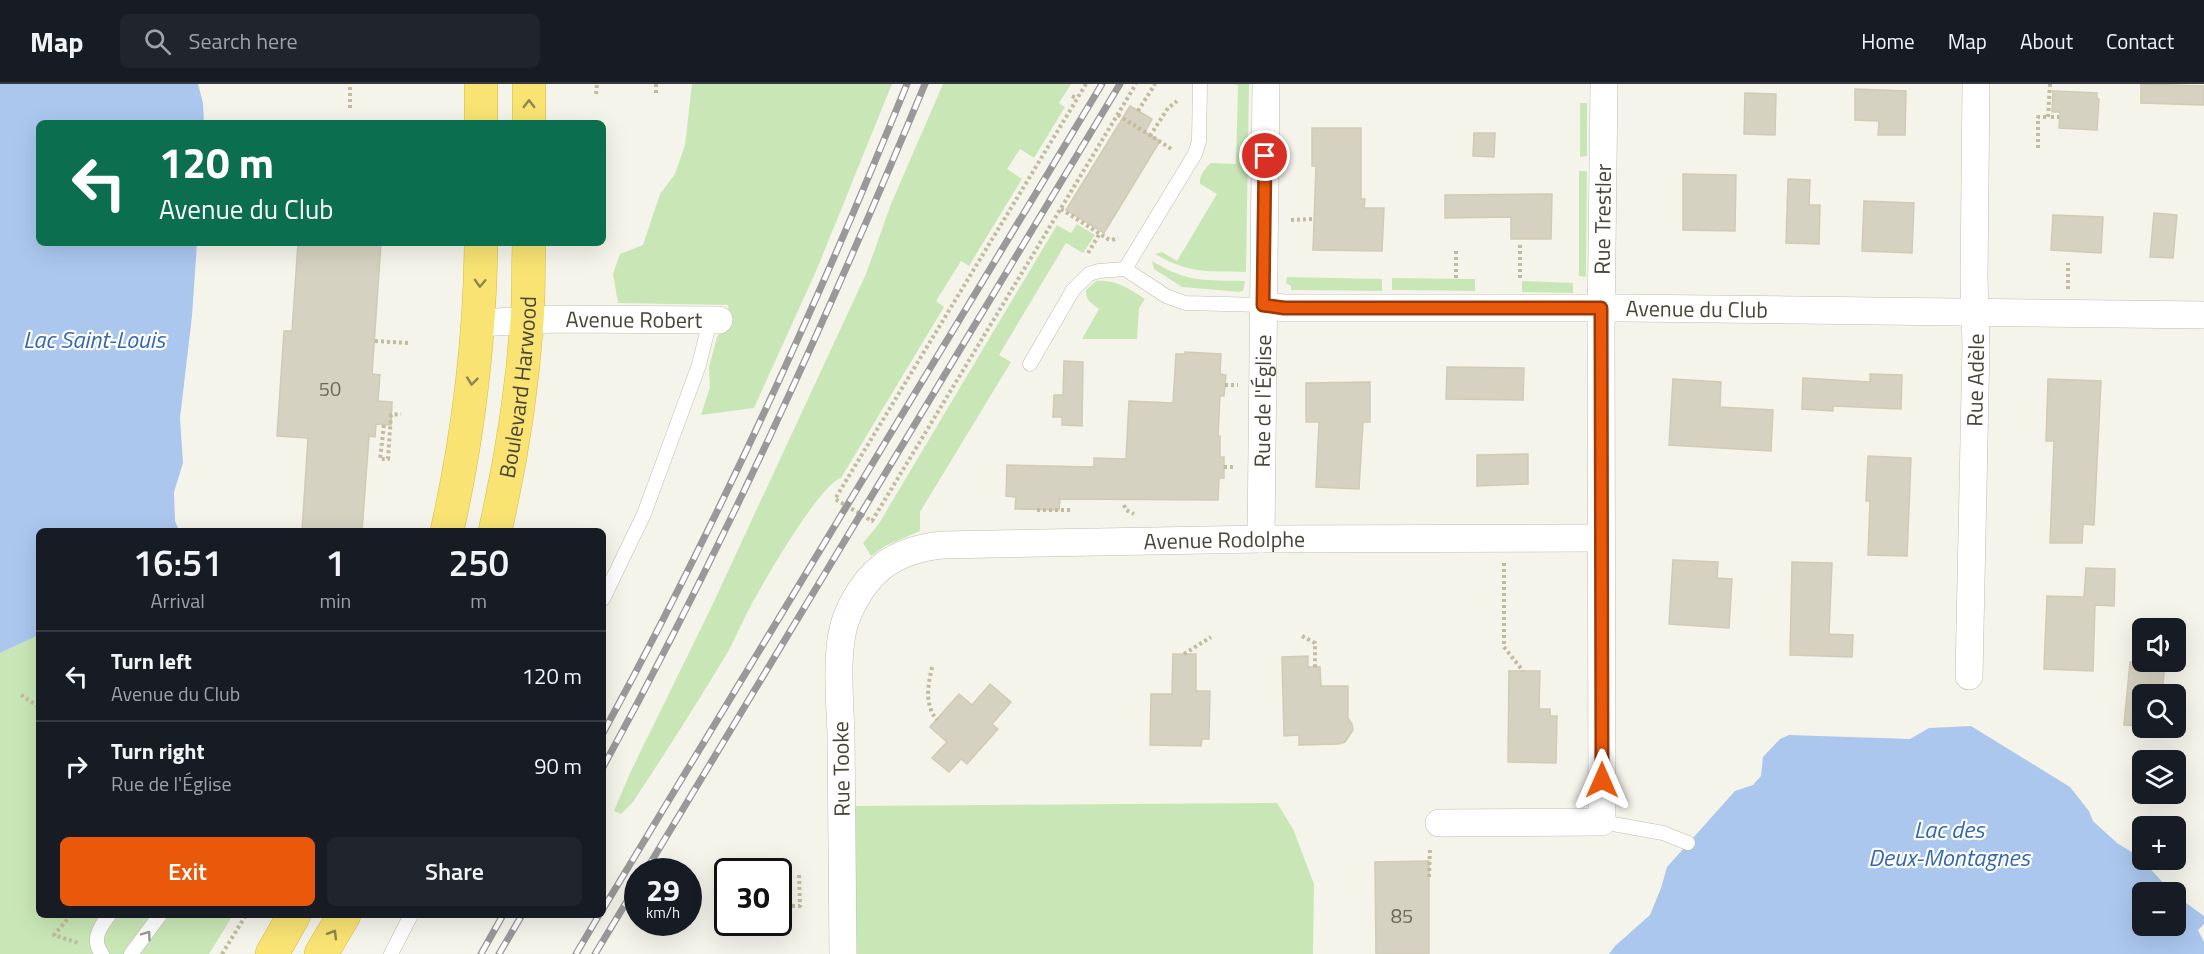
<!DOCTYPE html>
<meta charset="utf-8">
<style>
body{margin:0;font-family:"Titillium Web",sans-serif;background:#20242c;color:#f1f3f6;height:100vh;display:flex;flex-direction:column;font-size:22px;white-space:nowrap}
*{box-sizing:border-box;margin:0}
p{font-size:20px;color:#9ea1a6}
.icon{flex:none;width:33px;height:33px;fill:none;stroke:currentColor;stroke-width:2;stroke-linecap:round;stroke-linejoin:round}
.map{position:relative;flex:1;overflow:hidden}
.sheet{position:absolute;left:36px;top:444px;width:570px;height:390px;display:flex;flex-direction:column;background:#171b24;border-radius:9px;box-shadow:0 6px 24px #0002}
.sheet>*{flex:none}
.guide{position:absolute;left:36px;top:36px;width:570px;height:126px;border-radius:9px;box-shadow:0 6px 24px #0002;background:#0b6e4f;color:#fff;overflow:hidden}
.tools{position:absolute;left:2132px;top:534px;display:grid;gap:12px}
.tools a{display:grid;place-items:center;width:54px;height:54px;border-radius:9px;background:#171b24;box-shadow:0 6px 24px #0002;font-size:30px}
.speed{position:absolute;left:624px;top:774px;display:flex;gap:12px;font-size:30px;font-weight:700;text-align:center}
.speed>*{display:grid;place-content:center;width:78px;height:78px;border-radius:50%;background:#171b24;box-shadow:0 6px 24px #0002;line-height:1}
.speed small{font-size:15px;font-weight:400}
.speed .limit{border:3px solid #111;border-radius:9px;background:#fff;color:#111}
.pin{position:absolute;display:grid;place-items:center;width:51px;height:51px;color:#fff;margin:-26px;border:3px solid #fff;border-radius:50%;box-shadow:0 2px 6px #0007}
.me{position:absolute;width:66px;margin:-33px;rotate:0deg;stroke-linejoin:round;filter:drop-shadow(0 0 4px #0008)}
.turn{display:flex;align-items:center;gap:21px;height:126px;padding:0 24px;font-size:27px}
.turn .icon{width:78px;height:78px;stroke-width:2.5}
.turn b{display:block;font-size:42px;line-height:51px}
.eta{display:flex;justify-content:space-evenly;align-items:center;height:102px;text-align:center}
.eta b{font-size:36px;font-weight:600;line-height:42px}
.cta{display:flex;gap:12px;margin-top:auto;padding:12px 24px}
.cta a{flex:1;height:69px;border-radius:9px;background:#ea580c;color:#fff;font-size:24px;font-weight:600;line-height:69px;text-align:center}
.cta a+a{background:#20242c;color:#f1f3f6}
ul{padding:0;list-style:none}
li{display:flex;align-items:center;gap:18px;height:90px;padding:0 24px;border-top:2px solid #363941}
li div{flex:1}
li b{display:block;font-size:22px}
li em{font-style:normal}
header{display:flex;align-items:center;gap:36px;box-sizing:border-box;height:84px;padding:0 30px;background:#171b24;border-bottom:2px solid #363941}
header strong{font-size:28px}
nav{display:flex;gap:33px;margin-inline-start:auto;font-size:21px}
.search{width:420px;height:54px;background:#20242c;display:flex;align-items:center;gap:15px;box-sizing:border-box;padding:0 21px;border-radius:9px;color:#9ea1a6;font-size:22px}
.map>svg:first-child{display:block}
.green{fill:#c9e7b6}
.water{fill:#abc7ee}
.building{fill:#d6d2c1;stroke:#d1cbb4;stroke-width:1.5}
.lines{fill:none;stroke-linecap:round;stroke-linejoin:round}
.lane-casing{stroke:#c0bdae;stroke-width:15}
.street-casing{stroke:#c0bdae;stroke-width:28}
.highway-casing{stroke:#d8bb43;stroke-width:34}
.path{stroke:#c1bba0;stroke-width:4;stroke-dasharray:3 3;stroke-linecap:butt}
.lane{stroke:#fff;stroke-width:14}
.street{stroke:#fff;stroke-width:27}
.highway{stroke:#f8e373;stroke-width:33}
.rail-casing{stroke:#999;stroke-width:7}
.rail{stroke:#fff;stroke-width:4.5;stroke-dasharray:14;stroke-linecap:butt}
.oneway{stroke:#8f8550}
.oneway2{stroke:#9b9992}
.route-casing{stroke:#983908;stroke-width:15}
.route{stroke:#ea580c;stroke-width:10}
.labels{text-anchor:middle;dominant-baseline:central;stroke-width:4.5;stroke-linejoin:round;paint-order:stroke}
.number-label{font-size:20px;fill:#6c695b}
.street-label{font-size:22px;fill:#494639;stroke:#fff}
.water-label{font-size:24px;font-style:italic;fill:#3568b2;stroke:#fff}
</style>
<header>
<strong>Map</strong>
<div class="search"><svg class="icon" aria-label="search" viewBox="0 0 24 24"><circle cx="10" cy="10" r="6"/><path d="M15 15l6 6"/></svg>Search here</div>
<nav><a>Home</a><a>Map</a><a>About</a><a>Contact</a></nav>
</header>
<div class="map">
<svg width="2204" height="870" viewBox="0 0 2204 870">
<rect width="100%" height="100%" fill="#f5f4eb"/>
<g class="green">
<polygon points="692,0 892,0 817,185 754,324 701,331 710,303 709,283 717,253 729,236 728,221 618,219 613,190 620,170 643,161 660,110 675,90 685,61"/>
<path d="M943 0H1071L1059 19 1065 23 1034 74 1020 65 1007 85 1022 95 969 182 961 177 936 217 944 223 841 394C821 400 770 487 758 509 747 527 739 547 729 566 698 618 666 668 633 718L621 730 614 727 630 689 709 528 866 190 891 120Z"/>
<path d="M1233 0H1249L1246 188C1207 187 1190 190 1155 170L1162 168 1177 177 1217 110 1200 100C1199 92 1205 84 1211 79L1236 80 1238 1Z"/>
<polygon points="1580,19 1587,19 1587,72 1580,73"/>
<polygon points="1579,87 1587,87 1586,193 1579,192"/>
<polygon points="1077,140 1095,151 1083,169 1066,159 999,271 1011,278 920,428 920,447 885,462 871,472 863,459 878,441 1057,141 1071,149"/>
<path d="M1152 177C1188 199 1205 196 1245 197L1243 207 1240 208 1182 203 1154 185Z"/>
<polygon points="1287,193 1382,195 1382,207 1291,206 1291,202 1286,199"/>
<polygon points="1392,194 1475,195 1475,207 1392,206"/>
<path d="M1096 197C1116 195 1129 205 1145 215L1139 224 1137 255H1082L1099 225C1092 219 1085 217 1086 206Z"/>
<polygon points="1522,197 1573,199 1573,209 1522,208"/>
<polygon points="39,551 39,831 233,831 209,870 0,870 0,569"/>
<polygon points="1277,719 1293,745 1314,800 1313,870 854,870 853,722"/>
</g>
<g class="water">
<polygon points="0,0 198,0 203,19 204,39 39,39 39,159 197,159 192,232 180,334 183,379 174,408 175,437 179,447 39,447 39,551 0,569"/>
<polygon points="1971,642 2070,703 2089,727 2093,737 2117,759 2138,772 2172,808 2142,808 2142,842 2175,842 2175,811 2204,832 2204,840 2198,846 2204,858 2204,870 1609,870 1615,862 1650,831 1661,804 1667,783 1735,707 1753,701 1761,692 1763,673 1780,655 1789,651 1910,655 1929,644"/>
</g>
<g class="building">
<polygon points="2141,0 2204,2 2204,21 2141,19"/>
<polygon points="1855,5 1906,7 1905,51 1878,51 1879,37 1855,36"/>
<polygon points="2053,7 2097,9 2097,15 2099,15 2097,46 2059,44 2060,28 2052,28"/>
<polygon points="1745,9 1776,10 1775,51 1744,50"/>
<polygon points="1130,22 1152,35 1145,48 1160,57 1104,149 1066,126"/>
<polygon points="1312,44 1361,44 1361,115 1365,115 1364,124 1384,124 1382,167 1313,166 1316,82 1312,82"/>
<polygon points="1474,49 1495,49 1494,73 1473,72"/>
<polygon points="1683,90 1736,91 1735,147 1683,146"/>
<polygon points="1788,95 1810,96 1809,121 1820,121 1819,160 1786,159"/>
<polygon points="1552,110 1551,155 1511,155 1511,133 1445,134 1445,111"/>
<polygon points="1864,117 1914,119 1912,169 1862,167"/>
<polygon points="2154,129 2177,131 2173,174 2150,173"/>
<polygon points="2053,131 2103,133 2101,169 2051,166"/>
<polygon points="298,159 381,159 372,290 380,291 378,317 392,318 391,341 376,340 375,353 369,352 362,447 302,447 308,354 277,352 284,247 292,247"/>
<polygon points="1185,268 1221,270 1220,290 1226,291 1224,312 1220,312 1218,352 1220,352 1220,373 1224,373 1224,394 1219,394 1218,416 1060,415 1059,426 1015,425 1016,413 1006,412 1007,381 1094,383 1094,374 1126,375 1129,317 1173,319 1176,270 1185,270"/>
<polygon points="1064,277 1083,278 1082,342 1062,341 1062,333 1053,333 1054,311 1063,311"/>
<polygon points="1447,283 1524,284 1523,316 1446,315"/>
<polygon points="1870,290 1902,291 1901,325 1833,322 1833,327 1802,325 1803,294 1870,298"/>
<polygon points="1673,295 1721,298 1720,323 1773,326 1771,367 1669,361"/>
<polygon points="2048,295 2101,297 2094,441 2083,440 2082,459 2050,459 2054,357 2046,357"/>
<polygon points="1370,298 1370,338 1363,338 1359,405 1316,403 1319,338 1306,338 1306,299"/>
<polygon points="1528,370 1528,400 1477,402 1477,371"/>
<polygon points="1868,372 1911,374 1907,472 1868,471 1870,417 1866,417"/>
<polygon points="1673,476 1718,478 1717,494 1732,495 1729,544 1669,540"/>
<polygon points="1792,478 1832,479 1829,550 1853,551 1852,573 1790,571"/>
<polygon points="2086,484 2115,485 2114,522 2095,521 2093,587 2044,585 2047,512 2084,513"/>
<polygon points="1173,570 1196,570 1196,607 1210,607 1209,655 1202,655 1201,662 1150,661 1151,610 1172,610"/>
<polygon points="1308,572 1308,583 1320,583 1321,602 1348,602 1348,634 1352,640 1353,646 1345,658 1338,660 1299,661 1299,651 1284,652 1282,573"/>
<polygon points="2130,578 2165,578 2162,610 2142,610 2142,642 2124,641"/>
<polygon points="1509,587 1540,587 1539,625 1550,625 1550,632 1557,632 1556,679 1508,678"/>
<polygon points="990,600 1011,618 992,640 998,645 967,680 961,675 949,688 932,674 947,658 930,643 959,610 972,621"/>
<polygon points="1429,777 1429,870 1376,870 1375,778"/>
</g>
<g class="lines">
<g class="lane-casing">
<g id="lane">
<polyline points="1125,185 1195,70 1199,57 1200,0"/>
<polyline points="1030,280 1073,206 1089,190 1099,187 1125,185 1166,212 1185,219 1263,221"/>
<polyline points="603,515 644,430 699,281 710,236"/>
<polyline points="1602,738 1663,749 1688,759"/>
<path d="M102 870C91 856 100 843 109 831"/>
<polyline points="131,870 160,831"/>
<polyline points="391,870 411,831"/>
</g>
</g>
<g class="street-casing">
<g id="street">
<path id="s1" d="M1263 221 1284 224H1625L2204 231"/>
<path id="s2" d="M478 239 554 235 719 236"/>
<path id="s3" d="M1261 455 1266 0"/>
<path id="s4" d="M1969 592 1976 262 1974 195 1976 0"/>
<path id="s5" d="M1439 739 1602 738 1601 246 1604 0"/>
<path id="s6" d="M843 870C842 797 841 724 841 651 840 617 834 561 848 530 867 486 895 466 942 461L1261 455 1601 454"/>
</g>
</g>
<g class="highway-casing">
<g id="highway">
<polyline points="481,0 481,39"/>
<polyline points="529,39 529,0"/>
<path d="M447 447C468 353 480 256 481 159"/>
<path id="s7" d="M495 447C511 378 522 307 527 237 529 211 528 185 529 159"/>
<polyline points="272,870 294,831"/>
<polyline points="321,870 344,831"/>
</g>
</g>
<g class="path">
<polyline points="1086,0 835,415 872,437 1136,0"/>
<polyline points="2050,0 2048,33 2059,33"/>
<polyline points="656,9 656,0"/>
<polyline points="596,10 597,0"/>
<polyline points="1072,12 1077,15"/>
<polyline points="350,24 350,0"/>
<polyline points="1138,27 1155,0"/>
<polyline points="1118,31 1173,66"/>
<polyline points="1150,52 1168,24 1177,17"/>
<polyline points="2038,64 2038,33 2048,33"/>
<polyline points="1061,125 1108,155 1112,156 1118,154"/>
<polyline points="1291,136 1314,135"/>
<polyline points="1088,169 1100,149"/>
<polyline points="1456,194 1456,164"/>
<polyline points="1520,194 1520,159"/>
<polyline points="2068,205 2068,179"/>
<polyline points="375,257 409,259"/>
<polyline points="1225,301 1238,301"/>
<polyline points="384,341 380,375 388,375 391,331 401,330"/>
<polyline points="1224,383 1235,383"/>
<polyline points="1124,421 1126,426 1134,430"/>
<polyline points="1037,426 1072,426"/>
<polyline points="1504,479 1504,563 1523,587"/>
<polyline points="1302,552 1315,559 1315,583"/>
<polyline points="1184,570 1211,553"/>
<path d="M932 583C928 602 924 620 937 636"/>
<polyline points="21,611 39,623"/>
<polyline points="1429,793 1430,763"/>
<polyline points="792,822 800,822 799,790"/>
<polyline points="71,831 54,851 78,859"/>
<polyline points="222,870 246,831"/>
</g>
<use href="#lane" class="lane"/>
<use href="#street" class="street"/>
<use href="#highway" class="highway"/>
<g class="rail-casing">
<g id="rail">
<path d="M603 649C717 440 817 221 907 0"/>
<path d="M603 683C724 462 828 232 925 0"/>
<polyline points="645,788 1120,0"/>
<polyline points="603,825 1102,0"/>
<polyline points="481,870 503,831"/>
<polyline points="499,870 522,831"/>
<polyline points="576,870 599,831"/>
<polyline points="595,870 638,799"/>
</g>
</g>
<use href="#rail" class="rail"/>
</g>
<defs><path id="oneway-chevron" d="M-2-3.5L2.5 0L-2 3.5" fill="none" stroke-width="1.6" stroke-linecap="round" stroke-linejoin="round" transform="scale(1.5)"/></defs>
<g class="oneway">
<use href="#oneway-chevron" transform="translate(529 20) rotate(-90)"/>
<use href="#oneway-chevron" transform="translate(480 199) rotate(92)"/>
<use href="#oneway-chevron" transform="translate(472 297) rotate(96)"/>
<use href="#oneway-chevron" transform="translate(333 850) rotate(-59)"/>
</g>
<use class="oneway2" href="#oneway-chevron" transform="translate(147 851) rotate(-54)"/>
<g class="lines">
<g class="route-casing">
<polyline id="route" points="1265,72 1263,221 1284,224 1601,224 1602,696"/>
</g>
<use href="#route" class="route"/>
</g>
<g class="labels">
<g class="number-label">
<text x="330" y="304">50</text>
<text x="1402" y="831">85</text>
</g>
<g class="street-label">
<text stroke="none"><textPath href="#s5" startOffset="766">Rue Trestler</textPath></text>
<text stroke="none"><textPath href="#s1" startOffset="434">Avenue du Club</textPath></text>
<text stroke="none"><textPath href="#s2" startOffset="156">Avenue Robert</textPath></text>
<text stroke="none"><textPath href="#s4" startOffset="296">Rue Adèle</textPath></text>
<text stroke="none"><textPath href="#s7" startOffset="146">Boulevard Harwood</textPath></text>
<text stroke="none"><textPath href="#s3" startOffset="138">Rue de l'Église</textPath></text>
<text stroke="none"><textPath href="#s6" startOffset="747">Avenue Rodolphe</textPath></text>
<text transform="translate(841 685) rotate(-91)">Rue Tooke</text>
</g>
<g class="water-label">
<text x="94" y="255">Lac Saint-Louis</text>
<text x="1949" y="745">Lac des<tspan x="1949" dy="28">Deux-Montagnes</tspan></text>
</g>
</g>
</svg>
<div class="tools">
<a><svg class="icon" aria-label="sound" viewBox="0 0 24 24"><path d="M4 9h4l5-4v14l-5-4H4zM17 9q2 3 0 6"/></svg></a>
<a><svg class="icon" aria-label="search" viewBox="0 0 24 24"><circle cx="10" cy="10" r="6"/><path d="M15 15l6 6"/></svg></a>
<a><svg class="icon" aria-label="layers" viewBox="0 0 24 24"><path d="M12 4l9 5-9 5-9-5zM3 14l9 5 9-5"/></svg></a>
<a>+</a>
<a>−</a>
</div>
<div class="speed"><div>29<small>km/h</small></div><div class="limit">30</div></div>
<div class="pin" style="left:1265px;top:72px;background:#d93025"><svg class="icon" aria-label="arrive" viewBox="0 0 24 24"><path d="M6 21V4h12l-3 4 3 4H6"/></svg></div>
<svg class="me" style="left:1602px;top:696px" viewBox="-20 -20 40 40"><path d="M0-17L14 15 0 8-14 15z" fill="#ea580c" stroke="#fff" stroke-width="4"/></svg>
<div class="guide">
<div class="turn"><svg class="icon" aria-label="left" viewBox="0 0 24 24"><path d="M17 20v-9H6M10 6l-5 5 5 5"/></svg><div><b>120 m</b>Avenue du Club</div></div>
</div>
<section class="sheet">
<div class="eta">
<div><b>16:51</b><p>Arrival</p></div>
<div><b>1</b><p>min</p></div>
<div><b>250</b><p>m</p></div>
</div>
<ul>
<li><svg class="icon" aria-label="left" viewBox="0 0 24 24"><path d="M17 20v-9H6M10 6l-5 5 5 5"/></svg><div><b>Turn left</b><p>Avenue du Club</p></div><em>120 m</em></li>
<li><svg class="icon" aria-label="right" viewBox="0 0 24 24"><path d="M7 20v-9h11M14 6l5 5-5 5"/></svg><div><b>Turn right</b><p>Rue de l'Église</p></div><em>90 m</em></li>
</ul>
<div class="cta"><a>Exit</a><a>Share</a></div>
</section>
</div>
